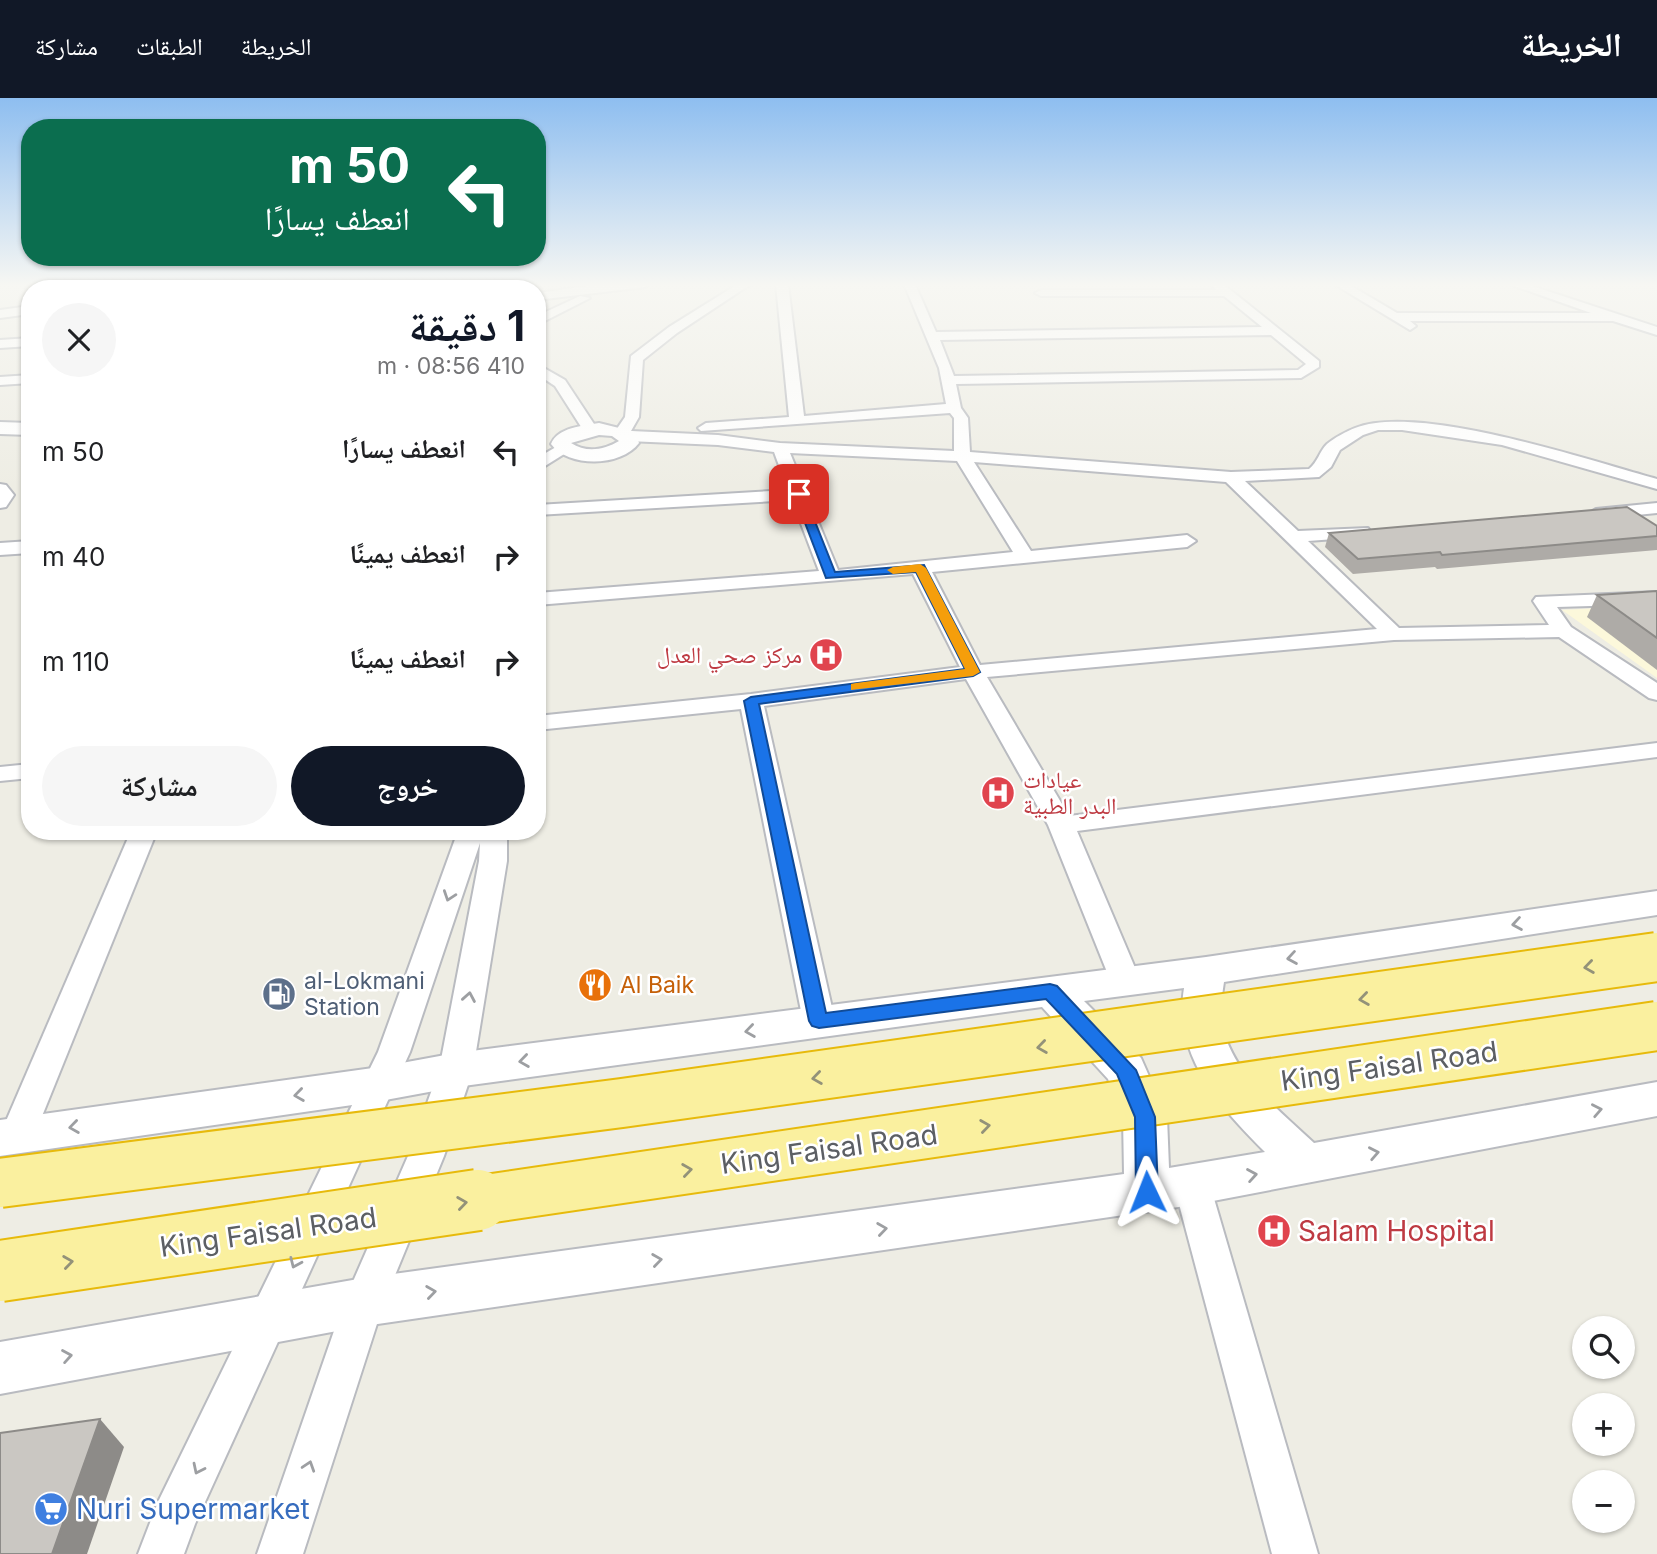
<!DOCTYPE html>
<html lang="ar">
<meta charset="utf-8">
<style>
body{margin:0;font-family:Inter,"Noto Naskh Arabic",sans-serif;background:#f6f6f6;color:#202124;direction:rtl;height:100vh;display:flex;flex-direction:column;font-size:26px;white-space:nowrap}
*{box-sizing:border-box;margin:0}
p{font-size:23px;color:#757577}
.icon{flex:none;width:38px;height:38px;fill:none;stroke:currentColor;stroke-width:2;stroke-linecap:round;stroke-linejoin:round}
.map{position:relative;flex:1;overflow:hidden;direction:ltr}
.panel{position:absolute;left:21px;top:182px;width:525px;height:560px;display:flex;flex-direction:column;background:#fff;border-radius:28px;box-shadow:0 2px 5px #0004;direction:rtl}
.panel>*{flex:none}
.guide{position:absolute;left:21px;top:21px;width:525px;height:147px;border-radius:28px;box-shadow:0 2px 5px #0004;direction:rtl;background:#0b6e4f;color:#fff;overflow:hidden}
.tools{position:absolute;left:1572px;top:1218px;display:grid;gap:14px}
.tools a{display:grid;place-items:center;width:63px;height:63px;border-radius:50%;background:#fff;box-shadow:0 2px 5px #0004;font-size:35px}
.pin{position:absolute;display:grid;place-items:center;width:60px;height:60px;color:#fff;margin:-30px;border-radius:14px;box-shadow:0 4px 10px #0006}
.me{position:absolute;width:77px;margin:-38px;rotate:358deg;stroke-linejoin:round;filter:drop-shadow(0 0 5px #0008)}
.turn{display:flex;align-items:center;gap:24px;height:147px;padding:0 21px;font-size:32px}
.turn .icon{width:91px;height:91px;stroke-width:2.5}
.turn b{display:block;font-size:49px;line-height:60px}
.round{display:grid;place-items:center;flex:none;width:74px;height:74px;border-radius:37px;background:#f6f6f6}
.headline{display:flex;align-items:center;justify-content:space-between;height:119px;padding:0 21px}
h1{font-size:42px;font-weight:700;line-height:52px;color:#111827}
.button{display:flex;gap:14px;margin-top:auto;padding:14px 21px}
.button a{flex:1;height:80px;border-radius:42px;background:#111827;color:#fff;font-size:28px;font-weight:700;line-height:80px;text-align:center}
.button a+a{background:#f6f6f6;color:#202124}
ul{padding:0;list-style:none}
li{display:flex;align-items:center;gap:21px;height:105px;padding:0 21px}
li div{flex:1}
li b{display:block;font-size:26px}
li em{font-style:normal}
header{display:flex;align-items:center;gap:42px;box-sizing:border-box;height:98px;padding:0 35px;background:#111827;color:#fff}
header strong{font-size:33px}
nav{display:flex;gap:38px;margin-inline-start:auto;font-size:24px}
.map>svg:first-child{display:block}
.commercial{fill:#fcf8db}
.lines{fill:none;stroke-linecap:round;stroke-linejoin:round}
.minor-casing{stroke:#b9bbc0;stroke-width:4}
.tertiary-casing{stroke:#b9bbc0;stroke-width:4}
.minor{fill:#fff;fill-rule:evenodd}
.tertiary{fill:#fff;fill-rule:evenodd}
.trunk-bridge-far1-casing{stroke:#e7ba0b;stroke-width:52;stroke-linecap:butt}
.trunk-bridge-casing{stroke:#e7ba0b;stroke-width:64;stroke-linecap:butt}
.trunk-bridge-far1{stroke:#faf09f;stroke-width:48}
.trunk-bridge{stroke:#faf09f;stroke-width:60}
.wall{fill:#aeaba7}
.shaded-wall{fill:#8d8b88}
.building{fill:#cac7c2;stroke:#8d8b88;stroke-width:2}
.oneway{stroke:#9d9fa2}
.oneway2{stroke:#939279}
.route{fill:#1a73e8;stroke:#114b97;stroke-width:2}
.slow{fill:#f59e0b}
.labels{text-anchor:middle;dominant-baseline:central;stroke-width:5;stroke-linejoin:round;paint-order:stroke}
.health-label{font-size:23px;fill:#be3a42;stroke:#fff;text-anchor:end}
.service-label{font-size:23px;fill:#4e5e75;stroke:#fff;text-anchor:start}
.food-label{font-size:23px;fill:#c56008;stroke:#fff;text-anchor:start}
.near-street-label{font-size:28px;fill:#5c5f64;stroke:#fff}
.near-health-label{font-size:28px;fill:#be3a42;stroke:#fff;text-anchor:start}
.near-shop-label{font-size:28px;fill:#366cbe;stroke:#fff;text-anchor:start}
</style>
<header>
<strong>الخريطة</strong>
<nav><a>الخريطة</a><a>الطبقات</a><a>مشاركة</a></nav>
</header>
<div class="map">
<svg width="1657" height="1456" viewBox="0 0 1657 1456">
<rect width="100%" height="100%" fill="#eeede4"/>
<polygon class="commercial" points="1657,507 1657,580 1562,512"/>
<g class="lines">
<g class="minor-casing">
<g id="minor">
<polygon points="89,186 100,186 98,191 86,191"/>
<polygon points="259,186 298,186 281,191 242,191"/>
<polygon points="421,186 434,186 439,191 425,191"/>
<polygon points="602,186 650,186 645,189 537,202 537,195"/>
<path d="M738 186H751L677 235 643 262 639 319 631 333 718 337 780 345 954 353V320L950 315 701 333 698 330 706 325 789 319 776 186H788L804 318 946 306 939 270 904 186H915L936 234 1262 229 1224 198H1041L1035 195 1041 192H1216L1211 186H1223L1319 263V269L1301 280 956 286 961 310 968 320 970 354 1231 374 1309 371C1318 364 1319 354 1327 346 1334 340 1347 333 1355 330 1419 305 1588 362 1657 381V391L1502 347 1402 332H1378L1363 337 1340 352 1331 369 1319 379 1245 383 1298 433 1368 430 1371 434 1368 438 1362 439 1308 443 1399 530 1549 527 1533 503 1536 499 1657 494V506L1557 509 1571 529 1657 585V602L1649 600 1559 539 1394 542 987 579 1069 718 1657 645V659L1077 733 1141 884 1137 892 1126 895 1115 892 1111 884 1048 727 966 581 764 608 835 923 830 931 819 935 808 931 803 923 741 611 537 632V618L751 596 960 569 913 476 537 507V495L819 473 792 402 537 417V407L788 392 774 354 718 347 628 343 614 335 625 319 631 258 669 229ZM1271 237 1306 266 1298 272 954 278 940 242ZM790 355 957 363 1013 454 838 472ZM974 364 1226 384 1377 531 980 567 932 474 1187 449 1196 443 1187 437 1031 453Z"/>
<polygon points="1334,186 1348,186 1397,215 1591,215 1509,186 1526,186 1657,229 1657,237 1613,223 1410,223 1416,228 1410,232"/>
<polygon points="580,198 590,200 537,227 537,218"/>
<polygon points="30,208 30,216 0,220 0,212"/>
<polygon points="30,240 30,248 0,250 0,242"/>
<polygon points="537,266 565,282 598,332 595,335 585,335 555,288 537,276"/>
<polygon points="30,277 30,285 0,287 0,279"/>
<polygon points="563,345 571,350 569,353 537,373 537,360"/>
<polygon points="0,386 6,387 14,397 6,409 0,410"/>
<polygon points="1657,405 1657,415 1596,421 1587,416 1596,411"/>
<polygon points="30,443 30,455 0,457 0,445"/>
<polygon points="30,666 30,680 0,683 0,669"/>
<polygon points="131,733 157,733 34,1038 29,1048 17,1053 5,1048 0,1037"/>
<polygon points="458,733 507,733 507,763 473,972 444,1058 384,1204 303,1456 257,1456 344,1204 408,1058 439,972 479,763 480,745 410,954 195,1426 184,1456 138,1456 158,1404 378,954"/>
<polygon points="1192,1071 1205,1076 1210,1087 1318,1456 1272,1456 1174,1087 1179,1076"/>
</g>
</g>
<g class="tertiary-casing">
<g id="tertiary">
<polygon points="0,324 30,325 30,337 0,336"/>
<path d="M599 325 635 334 639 345C621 369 569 370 551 346 558 329 583 328 599 325ZM599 337 612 338 619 343C604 352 586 355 571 345Z"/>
<path d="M1657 793V817L1224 884C1222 898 1219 913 1222 927 1233 977 1279 1012 1314 1045L1657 984V1018L1192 1107 364 1228 0 1296V1244L364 1180 1124 1076 1123 1019 1108 981 1042 909 456 989 380 1003 0 1058V1022L380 969 456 955 1206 859ZM1184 890C1173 958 1220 1009 1265 1054L1169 1070 1167 1019 1141 960 1084 903Z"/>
</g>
</g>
<use href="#minor" class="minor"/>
<use href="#tertiary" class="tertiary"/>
<g class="trunk-bridge-far1-casing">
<g id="trunk-bridge-far1">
<polyline points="0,1085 622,1005 1657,859"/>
<polyline points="466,1104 1657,928"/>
</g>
</g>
<g class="trunk-bridge-casing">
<polyline id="trunk-bridge" points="0,1173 478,1102"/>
</g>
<use href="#trunk-bridge-far1" class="trunk-bridge-far1"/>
<use href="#trunk-bridge" class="trunk-bridge"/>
</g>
<g class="wall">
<polygon points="1657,428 1657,452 1437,471 1435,469 1353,476 1325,449 1329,435"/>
<polygon points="1657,493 1657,572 1587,519 1597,497"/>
<polygon points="253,733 314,733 312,737"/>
</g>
<polygon class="shaded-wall" points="100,1321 124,1349 87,1456 52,1456"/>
<g class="building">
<polygon points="1627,409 1657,428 1657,438 1442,457 1440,454 1358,461 1329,435"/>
<polygon points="1657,493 1657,540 1597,497"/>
<polygon points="100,1321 52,1456 0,1456 0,1335"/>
</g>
<defs><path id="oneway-chevron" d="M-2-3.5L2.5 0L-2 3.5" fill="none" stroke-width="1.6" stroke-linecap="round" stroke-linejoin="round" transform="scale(1.75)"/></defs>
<g class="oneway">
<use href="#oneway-chevron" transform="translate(449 798) rotate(109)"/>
<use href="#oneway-chevron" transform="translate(1517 826) rotate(171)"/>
<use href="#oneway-chevron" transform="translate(1292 860) rotate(171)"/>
<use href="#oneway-chevron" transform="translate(469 899) rotate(-80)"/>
<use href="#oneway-chevron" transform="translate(750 933) rotate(172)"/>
<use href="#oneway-chevron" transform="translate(524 963) rotate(172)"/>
<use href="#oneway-chevron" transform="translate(299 997) rotate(172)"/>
<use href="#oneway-chevron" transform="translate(1597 1012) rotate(-11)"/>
<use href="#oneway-chevron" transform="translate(74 1029) rotate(172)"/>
<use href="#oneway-chevron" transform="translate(1374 1055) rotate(-11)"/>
<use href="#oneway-chevron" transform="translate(1252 1077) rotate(-10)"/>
<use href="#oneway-chevron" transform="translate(882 1131) rotate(-8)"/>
<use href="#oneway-chevron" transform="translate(657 1162) rotate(-8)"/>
<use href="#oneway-chevron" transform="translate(295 1165) rotate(114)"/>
<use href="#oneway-chevron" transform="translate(431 1194) rotate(-8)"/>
<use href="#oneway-chevron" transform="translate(67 1258) rotate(-10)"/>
<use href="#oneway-chevron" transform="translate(309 1368) rotate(-72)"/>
<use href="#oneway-chevron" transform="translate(198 1371) rotate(116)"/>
</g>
<g class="oneway2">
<use href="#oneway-chevron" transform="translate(1589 869) rotate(172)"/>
<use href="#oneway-chevron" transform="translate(1364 901) rotate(172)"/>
<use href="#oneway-chevron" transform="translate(1042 949) rotate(172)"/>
<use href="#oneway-chevron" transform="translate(817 980) rotate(172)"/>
<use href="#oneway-chevron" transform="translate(985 1028) rotate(-8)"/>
<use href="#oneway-chevron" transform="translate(687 1072) rotate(-8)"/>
<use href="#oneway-chevron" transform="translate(462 1105) rotate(-8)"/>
<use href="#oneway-chevron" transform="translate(68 1164) rotate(-8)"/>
</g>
<linearGradient id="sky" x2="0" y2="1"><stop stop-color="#8ebef0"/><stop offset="0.48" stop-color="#f7f7f3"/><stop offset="1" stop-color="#f7f7f3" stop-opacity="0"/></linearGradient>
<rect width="1657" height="390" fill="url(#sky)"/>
<polygon class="route" points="799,392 804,396 835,474 924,467 980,574 973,578 759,606 826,915 1050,886 1057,888 1136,972 1155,1019 1158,1094 1155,1100 1147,1103 1139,1100 1136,1094 1135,1019 1117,976 1046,901 819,930 812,928 809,923 744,603 751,599 965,571 916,474 826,480 794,396"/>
<polygon class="slow" points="920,466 926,470 980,574 973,578 851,592 851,586 856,585 965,571 916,474 893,476 887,472 893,469"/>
<defs>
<g id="hospital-disc" transform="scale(1.75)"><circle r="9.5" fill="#e0444e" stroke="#fff"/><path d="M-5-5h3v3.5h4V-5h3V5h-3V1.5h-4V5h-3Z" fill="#fff"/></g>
<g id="restaurant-disc" transform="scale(1.75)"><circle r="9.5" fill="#e8710a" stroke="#fff"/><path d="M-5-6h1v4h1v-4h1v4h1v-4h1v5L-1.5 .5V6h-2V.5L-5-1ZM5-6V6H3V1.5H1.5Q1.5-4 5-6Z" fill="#fff"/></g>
<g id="fuel-disc" transform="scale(1.75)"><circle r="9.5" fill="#5c6f8a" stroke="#fff"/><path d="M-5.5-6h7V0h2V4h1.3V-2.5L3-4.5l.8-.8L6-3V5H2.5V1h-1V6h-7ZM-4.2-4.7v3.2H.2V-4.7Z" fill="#fff"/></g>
<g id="supermarket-disc" transform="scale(1.75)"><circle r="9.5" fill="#3f7fe0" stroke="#fff"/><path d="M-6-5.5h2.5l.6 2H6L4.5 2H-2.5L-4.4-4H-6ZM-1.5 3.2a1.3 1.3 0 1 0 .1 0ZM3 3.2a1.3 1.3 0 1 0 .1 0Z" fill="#fff"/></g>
</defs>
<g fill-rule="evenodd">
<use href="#hospital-disc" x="826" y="557"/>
<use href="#hospital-disc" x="998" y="695"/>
<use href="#restaurant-disc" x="595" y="887"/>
<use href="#fuel-disc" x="279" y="896"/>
<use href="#hospital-disc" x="1274" y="1133"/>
<use href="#supermarket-disc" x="51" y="1411"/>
</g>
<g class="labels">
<g class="health-label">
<text x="802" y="557">مركز صحي العدل</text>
<text x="1023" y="682" text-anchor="start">عيادات<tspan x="1023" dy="26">البدر الطبية</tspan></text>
</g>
<g class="service-label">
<text x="304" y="883">al-Lokmani<tspan x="304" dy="26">Station</tspan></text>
</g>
<g class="food-label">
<text x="620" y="887">Al Baik</text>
</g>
<g class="near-street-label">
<text transform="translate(1389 968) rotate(-8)">King Faisal Road</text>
<text transform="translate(829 1051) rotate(-8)">King Faisal Road</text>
<text transform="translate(268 1134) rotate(-8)">King Faisal Road</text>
</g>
<g class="near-health-label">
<text x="1298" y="1133">Salam Hospital</text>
</g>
<g class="near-shop-label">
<text x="76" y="1411">Nuri Supermarket</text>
</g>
</g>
</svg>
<div class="tools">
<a><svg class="icon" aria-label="search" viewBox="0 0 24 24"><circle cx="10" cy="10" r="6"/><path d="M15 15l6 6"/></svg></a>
<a>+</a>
<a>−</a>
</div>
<div class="pin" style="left:799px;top:396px;background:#d93025"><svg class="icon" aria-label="arrive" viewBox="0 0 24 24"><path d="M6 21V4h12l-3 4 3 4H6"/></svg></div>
<svg class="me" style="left:1147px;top:1094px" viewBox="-20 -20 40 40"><path d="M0-17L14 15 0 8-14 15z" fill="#1a73e8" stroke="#fff" stroke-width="4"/></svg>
<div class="guide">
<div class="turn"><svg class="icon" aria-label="left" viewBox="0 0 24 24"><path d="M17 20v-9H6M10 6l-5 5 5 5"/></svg><div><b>50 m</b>انعطف يسارًا</div></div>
</div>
<section class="panel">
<div class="headline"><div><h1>1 دقيقة</h1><p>410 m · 08:56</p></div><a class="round"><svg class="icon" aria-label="close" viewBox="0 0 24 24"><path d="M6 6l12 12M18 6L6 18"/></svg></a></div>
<ul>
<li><svg class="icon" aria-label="left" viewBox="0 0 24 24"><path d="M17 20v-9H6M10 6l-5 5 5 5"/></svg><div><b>انعطف يسارًا</b></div><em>50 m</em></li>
<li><svg class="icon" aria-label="right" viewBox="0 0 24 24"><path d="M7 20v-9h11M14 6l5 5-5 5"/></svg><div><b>انعطف يمينًا</b></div><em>40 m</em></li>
<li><svg class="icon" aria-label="right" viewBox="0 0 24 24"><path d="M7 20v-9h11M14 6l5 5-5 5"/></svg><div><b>انعطف يمينًا</b></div><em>110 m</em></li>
</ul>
<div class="button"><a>خروج</a><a>مشاركة</a></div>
</section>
</div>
